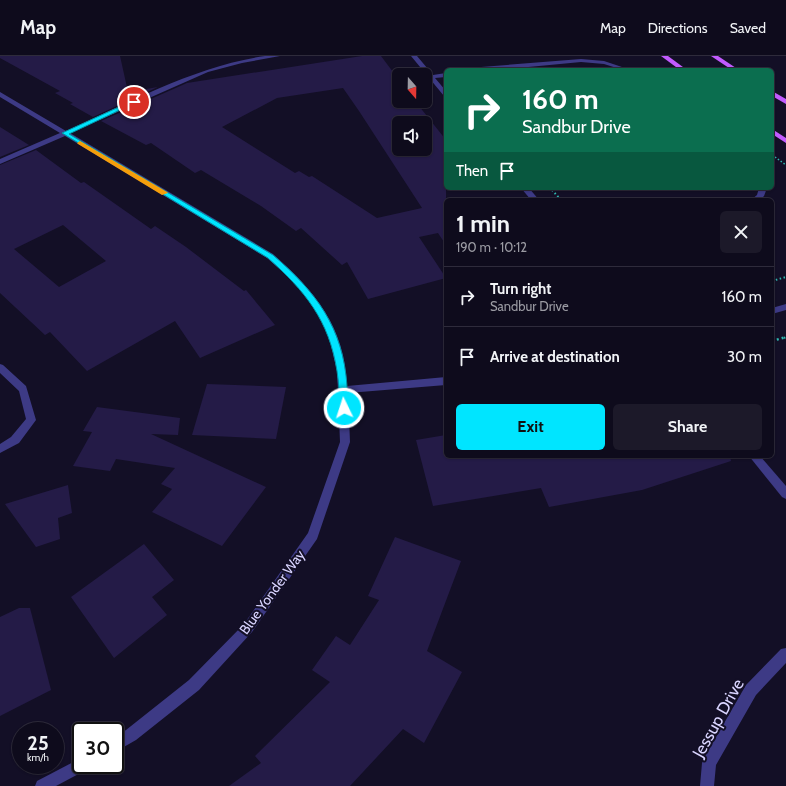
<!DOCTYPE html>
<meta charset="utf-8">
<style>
body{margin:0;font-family:Cabin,sans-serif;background:#1c1929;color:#f1f3f6;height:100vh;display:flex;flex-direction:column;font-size:15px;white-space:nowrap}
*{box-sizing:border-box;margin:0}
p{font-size:13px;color:#9b9ba3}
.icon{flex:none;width:22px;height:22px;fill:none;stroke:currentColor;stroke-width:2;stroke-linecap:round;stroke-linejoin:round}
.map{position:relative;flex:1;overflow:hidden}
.details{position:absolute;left:444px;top:142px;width:330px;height:260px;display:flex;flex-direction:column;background:#0e0b1c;border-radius:6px;box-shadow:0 1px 3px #0004,0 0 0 1px #2e2b3b}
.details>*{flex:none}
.banner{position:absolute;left:444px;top:12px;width:330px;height:122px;border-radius:6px;box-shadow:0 1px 3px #0004,0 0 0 1px #2e2b3b;background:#0b6e4f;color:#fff;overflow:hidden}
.needle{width:26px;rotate:160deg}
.controls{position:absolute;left:392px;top:12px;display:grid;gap:8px}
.controls a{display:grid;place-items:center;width:40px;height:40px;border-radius:6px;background:#0e0b1c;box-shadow:0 1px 3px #0004,0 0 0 1px #2e2b3b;font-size:20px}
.speed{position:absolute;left:12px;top:666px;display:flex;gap:8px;font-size:20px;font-weight:700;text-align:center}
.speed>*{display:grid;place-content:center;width:52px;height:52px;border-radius:50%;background:#0e0b1c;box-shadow:0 1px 3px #0004,0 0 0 1px #2e2b3b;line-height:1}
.speed small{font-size:10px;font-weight:400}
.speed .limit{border:2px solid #111;border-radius:6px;background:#fff;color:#111}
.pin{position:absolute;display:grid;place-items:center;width:34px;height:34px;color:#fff;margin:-17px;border:2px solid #fff;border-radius:50%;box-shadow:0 1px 4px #0007}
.me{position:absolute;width:44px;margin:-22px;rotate:356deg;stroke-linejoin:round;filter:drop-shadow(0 0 3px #0008)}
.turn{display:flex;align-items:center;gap:14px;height:84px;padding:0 12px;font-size:18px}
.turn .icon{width:52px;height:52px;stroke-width:2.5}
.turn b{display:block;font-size:28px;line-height:34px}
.then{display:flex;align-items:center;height:38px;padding:0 12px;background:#0003;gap:8px;font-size:15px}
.round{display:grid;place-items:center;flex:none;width:42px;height:42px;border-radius:6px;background:#1c1929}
.overview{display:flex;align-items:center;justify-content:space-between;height:68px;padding:0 12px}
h1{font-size:24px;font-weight:700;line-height:30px}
.action{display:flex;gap:8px;margin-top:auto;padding:8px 12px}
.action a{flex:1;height:46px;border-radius:6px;background:#00e5ff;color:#111;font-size:16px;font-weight:700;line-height:46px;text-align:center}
.action a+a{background:#1c1929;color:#f1f3f6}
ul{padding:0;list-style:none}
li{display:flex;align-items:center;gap:12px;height:60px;padding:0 12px;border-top:1px solid #2e2b3b}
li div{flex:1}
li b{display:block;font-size:15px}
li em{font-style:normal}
header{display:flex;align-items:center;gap:24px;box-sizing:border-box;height:56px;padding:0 20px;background:#0e0b1c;border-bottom:1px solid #2e2b3b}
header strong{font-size:19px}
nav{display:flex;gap:22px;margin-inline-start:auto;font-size:14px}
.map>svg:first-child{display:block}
.building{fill:#241b47;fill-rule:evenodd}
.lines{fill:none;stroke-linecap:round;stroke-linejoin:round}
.path-far2{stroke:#2fb8b0;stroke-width:1.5;stroke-dasharray:1.5 2;stroke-linecap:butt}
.path-far1{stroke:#2fb8b0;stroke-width:2;stroke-dasharray:1.5 2.5;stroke-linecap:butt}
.path{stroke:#2fb8b0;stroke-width:2.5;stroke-dasharray:2 3;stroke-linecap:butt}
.minor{fill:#3d3a85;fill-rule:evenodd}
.major{fill:#c25bff;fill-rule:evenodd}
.route{fill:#00e5ff;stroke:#0095a6}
.slow{fill:#f59e0b}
.labels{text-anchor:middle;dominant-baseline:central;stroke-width:4;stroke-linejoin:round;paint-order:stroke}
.street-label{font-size:14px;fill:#d9d4ff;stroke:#130f26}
.near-street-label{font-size:17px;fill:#d9d4ff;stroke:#130f26}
</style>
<header>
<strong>Map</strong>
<nav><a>Map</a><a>Directions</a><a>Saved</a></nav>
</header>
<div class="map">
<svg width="786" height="730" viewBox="0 0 786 730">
<rect width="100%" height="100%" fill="#130f26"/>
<g class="building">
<polygon points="0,0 120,0 128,36 158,31 93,61 70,48 73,47 55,37 60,35 0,2"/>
<path d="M362 0H381L399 24V45H415L446 84V189L438 177 419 181 446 222 368 243 347 206 342 209 301 172 296 175 261 150 201 114 195 117 151 87 146 89 101 65 187 27ZM343 32 359 55 422 152 377 162 312 120 309 121 299 115 295 117 222 71 277 42ZM399 67H425V93H399Z"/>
<polygon points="0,71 29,89 0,101"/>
<path d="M36 94 81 127 84 126 151 173 155 170 186 191 244 235 246 234 275 269 200 302 175 265 87 315 50 276 45 279 0 237V109ZM63 169 106 205 59 231 14 193Z"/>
<polygon points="207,328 286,331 276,383 192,379"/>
<polygon points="97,351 180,362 178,379 151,378 266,431 222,490 152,456 172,433 161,428 175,412 116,403 110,415 73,410 92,376 83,375"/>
<polygon points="446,379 446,400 730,400 731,405 642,434 549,451 541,432 433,450 416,384"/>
<polygon points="68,429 72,457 58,462 60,483 36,491 5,448"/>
<polygon points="395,481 461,505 427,595 462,616 424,687 403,673 350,730 229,730 261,707 255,700 330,626 312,614 336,580 350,589 379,544 368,540"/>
<polygon points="144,488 174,524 152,541 167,559 114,602 71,541"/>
<polygon points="19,552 30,552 51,634 0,660 0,561"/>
</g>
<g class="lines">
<polyline class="path-far2" points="775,101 786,109"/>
<g class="path-far1">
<polyline points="552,134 561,144"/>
<polyline points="772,225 786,221"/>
<polyline points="784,282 786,281"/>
</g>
<polyline class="path" points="772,285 786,281"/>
<g class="minor">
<path d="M265 0H280L242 7 208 16 70 77 273 198C315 235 345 271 347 330L446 321V329L348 337 350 386 317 483 252 576 199 634 136 684 115 696V681L126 674 189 624 244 568 308 477 340 386 337 315 328 277 311 246 291 223 267 202 65 80 0 108V103L60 77 0 41V36L66 75C130 46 196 10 265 0Z"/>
<polygon points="411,0 417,0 433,19 446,17 446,21 435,22 446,35 446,41 444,40"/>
<polygon points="581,3 604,5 631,14 623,14 604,8 581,6 518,12 471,14 481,11"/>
<polygon points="521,132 529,132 539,144 531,144"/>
<polygon points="759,132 767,132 764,140 760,144 751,144 757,139"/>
<polygon points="786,248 786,254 772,258 772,252"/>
<polygon points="0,308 3,309 26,330 36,364 19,387 0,397 0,388 11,381 26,363 19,335 0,317"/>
<polygon points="749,400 760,400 786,430 786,443 782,441"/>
<polygon points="786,592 786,607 756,639 716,709 714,730 700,730 702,707 704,702 746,629 781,593"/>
<polygon points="81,702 81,709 88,709 86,714 56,730 35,730 37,725"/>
</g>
<g class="major">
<polygon points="661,0 668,0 687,14 680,14"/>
<polygon points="711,0 718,0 739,14 732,14"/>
<polygon points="772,35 786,43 786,48 772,40"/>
<polygon points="772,73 786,82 786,87 772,78"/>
</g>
</g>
<path class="route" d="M132 45 137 46 69 78 273 199C316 236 343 271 347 330 347 337 350 348 347 354H341L340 352C339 339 339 327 337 315 329 264 305 235 268 202L62 77Z"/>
<polygon class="slow" points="80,85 167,136 168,137 162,139 78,88 77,87"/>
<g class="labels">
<g class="street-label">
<text transform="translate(272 536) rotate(-54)">Blue Yonder Way</text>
</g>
<g class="near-street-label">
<text transform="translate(718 662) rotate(-61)">Jessup Drive</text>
</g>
</g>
</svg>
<div class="controls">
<a><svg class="needle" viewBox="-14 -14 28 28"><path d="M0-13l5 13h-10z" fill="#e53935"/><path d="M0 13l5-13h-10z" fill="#9b9ba3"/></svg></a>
<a><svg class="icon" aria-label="sound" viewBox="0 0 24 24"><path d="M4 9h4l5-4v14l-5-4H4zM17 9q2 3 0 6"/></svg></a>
</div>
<div class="speed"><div>25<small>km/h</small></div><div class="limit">30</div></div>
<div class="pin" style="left:134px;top:46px;background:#d93025"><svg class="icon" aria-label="arrive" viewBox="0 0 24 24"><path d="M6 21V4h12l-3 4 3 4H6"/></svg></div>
<svg class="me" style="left:344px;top:352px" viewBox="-20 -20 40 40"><circle r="17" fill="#00e5ff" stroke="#fff" stroke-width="3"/><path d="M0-11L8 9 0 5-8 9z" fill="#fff"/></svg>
<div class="banner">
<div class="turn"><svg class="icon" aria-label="right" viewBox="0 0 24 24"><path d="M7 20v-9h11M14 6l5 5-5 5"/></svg><div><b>160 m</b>Sandbur Drive</div></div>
<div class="then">Then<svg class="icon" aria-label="arrive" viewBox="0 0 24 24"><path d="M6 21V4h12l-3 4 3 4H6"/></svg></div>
</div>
<section class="details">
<div class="overview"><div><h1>1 min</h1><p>190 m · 10:12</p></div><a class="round"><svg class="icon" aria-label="close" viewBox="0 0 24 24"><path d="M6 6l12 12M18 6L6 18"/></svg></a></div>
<ul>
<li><svg class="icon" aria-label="right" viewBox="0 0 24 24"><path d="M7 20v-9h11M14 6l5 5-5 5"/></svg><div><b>Turn right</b><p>Sandbur Drive</p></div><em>160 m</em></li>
<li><svg class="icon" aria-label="arrive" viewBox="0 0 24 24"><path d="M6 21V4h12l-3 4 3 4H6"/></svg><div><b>Arrive at destination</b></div><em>30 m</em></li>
</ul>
<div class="action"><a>Exit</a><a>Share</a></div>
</section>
</div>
